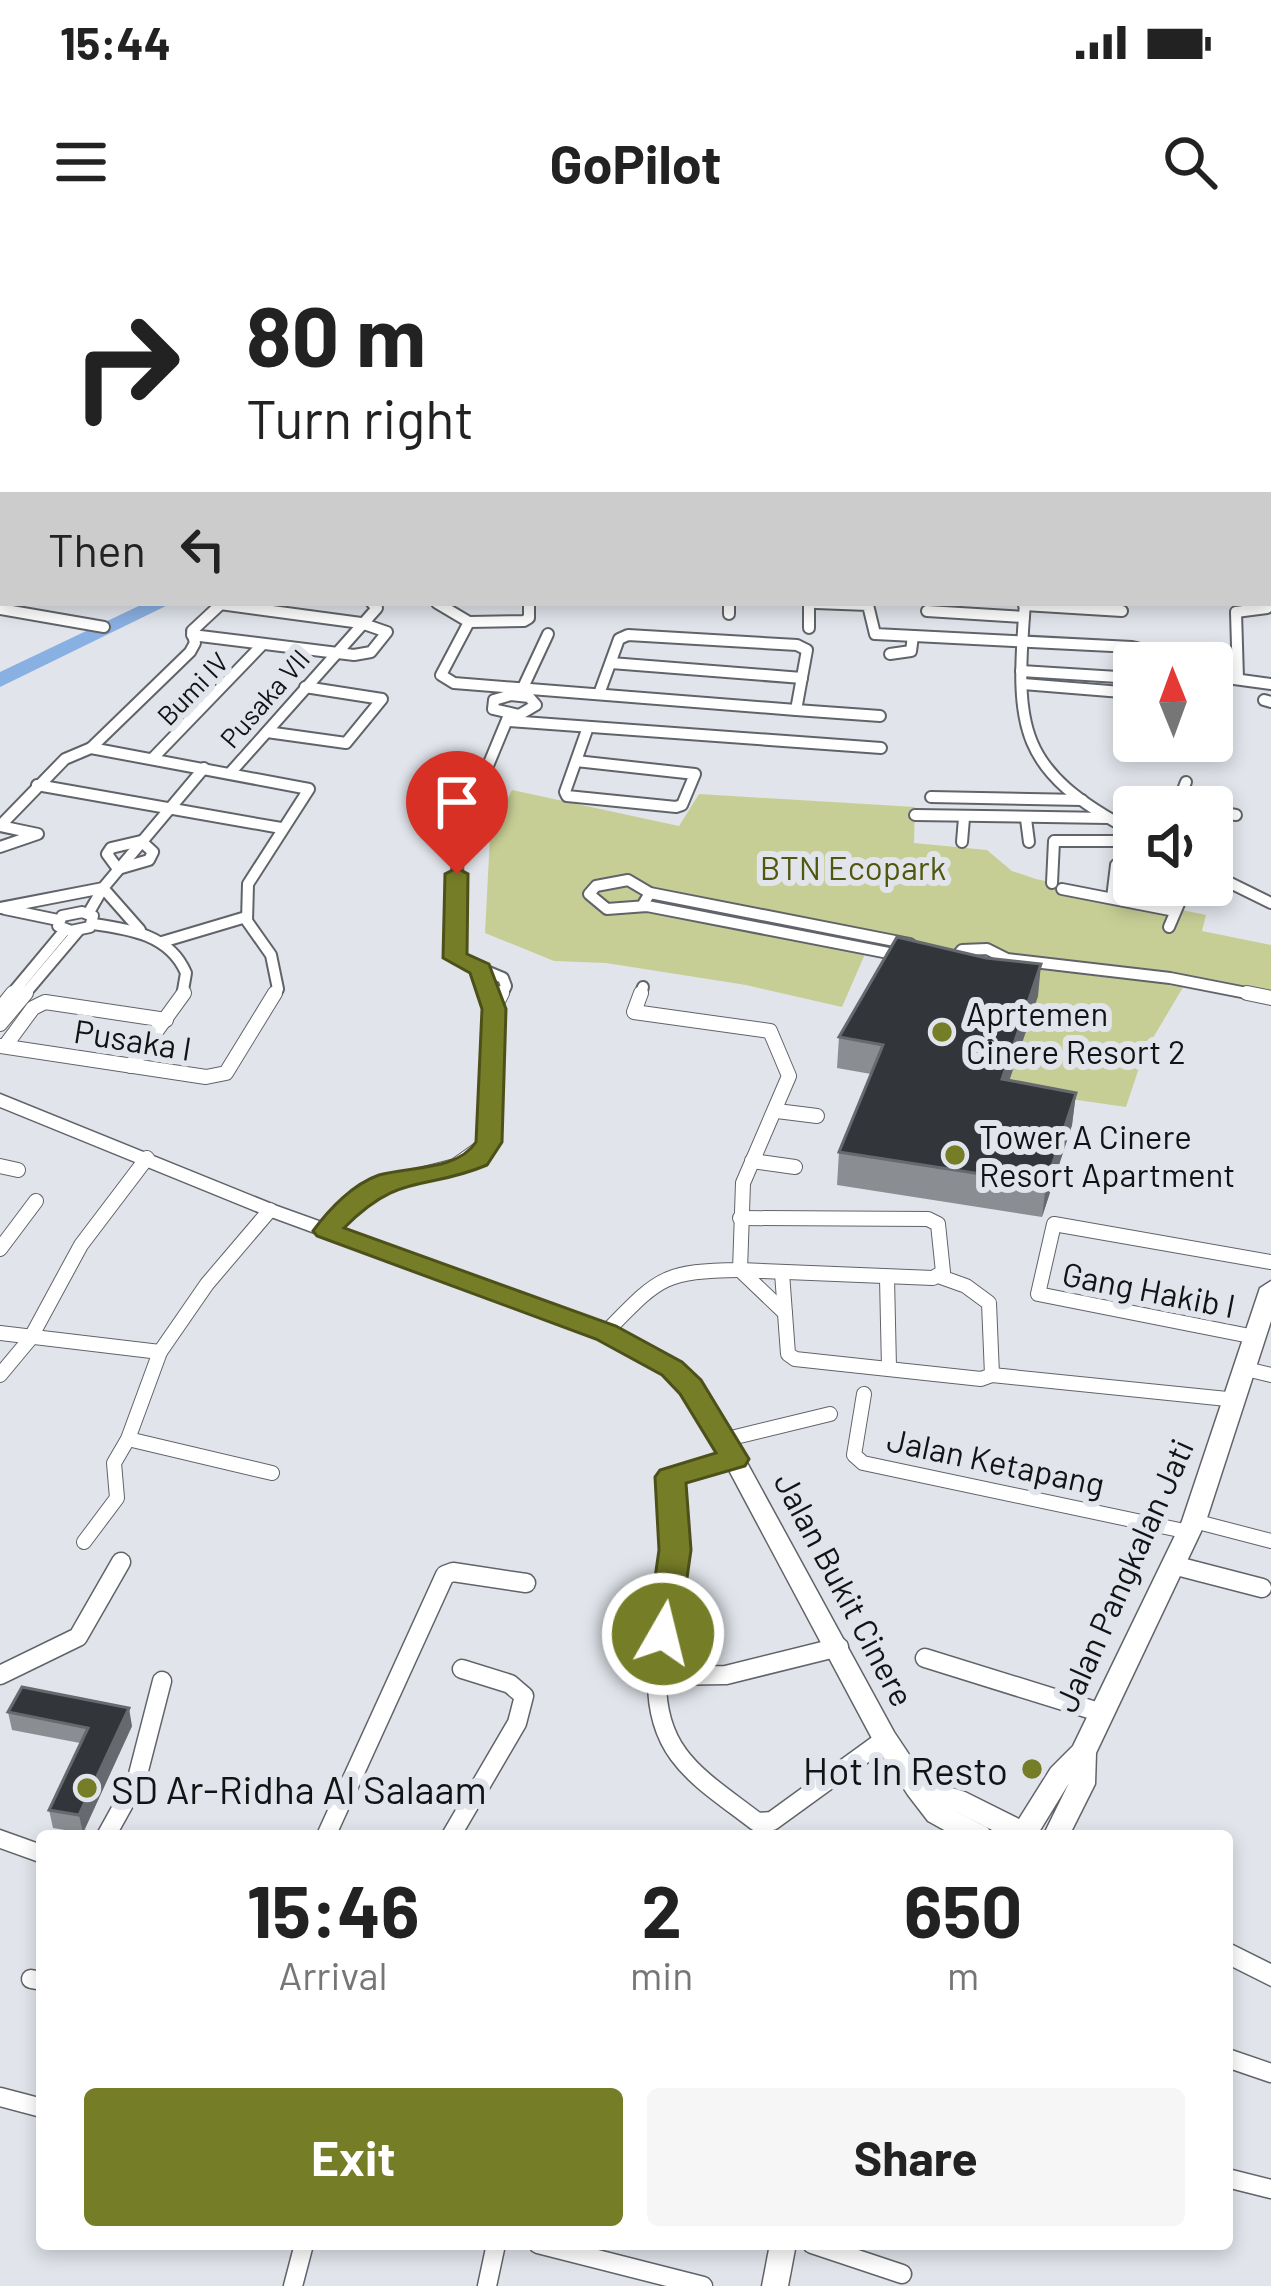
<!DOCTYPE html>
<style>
body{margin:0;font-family:Barlow,sans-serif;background:#f6f6f6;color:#222;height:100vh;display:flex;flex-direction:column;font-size:45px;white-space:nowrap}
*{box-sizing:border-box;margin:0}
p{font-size:39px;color:#767676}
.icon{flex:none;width:66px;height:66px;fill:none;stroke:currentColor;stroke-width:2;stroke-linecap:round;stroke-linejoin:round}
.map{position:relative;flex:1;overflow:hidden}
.panel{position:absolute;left:36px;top:1590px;width:1197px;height:420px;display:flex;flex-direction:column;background:#fff;border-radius:12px;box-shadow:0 6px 18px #0003}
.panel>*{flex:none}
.hud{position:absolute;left:0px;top:0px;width:1272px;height:366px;box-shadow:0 6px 18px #0003;background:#fff;color:#222;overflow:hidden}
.needle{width:78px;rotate:359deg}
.fabs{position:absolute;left:1113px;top:402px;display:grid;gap:24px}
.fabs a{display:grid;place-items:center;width:120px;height:120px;border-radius:12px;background:#fff;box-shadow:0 6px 18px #0003;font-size:60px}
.pin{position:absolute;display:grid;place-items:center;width:102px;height:102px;color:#fff;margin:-123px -51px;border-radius:50% 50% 50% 0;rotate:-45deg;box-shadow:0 0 12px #0007}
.pin .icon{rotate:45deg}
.me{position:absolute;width:132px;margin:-66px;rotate:8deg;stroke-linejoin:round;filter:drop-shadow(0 0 9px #0008)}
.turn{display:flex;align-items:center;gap:42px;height:252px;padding:0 48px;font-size:54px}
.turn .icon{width:156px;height:156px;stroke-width:2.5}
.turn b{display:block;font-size:84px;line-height:102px}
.then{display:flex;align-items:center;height:114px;padding:0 48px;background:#0003;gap:24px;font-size:45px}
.eta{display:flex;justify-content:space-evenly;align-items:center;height:204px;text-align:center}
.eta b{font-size:72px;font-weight:700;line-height:84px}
.cta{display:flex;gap:24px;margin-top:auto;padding:24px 48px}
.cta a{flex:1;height:138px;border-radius:12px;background:#767d27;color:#fff;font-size:48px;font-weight:700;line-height:138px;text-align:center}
.cta a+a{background:#f6f6f6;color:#222}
.status{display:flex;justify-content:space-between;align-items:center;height:84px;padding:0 60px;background:#fff;direction:ltr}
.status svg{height:33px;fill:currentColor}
header{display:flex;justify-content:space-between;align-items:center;height:156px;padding:0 48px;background:#fff;font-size:54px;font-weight:700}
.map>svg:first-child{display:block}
.green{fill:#c7ce95}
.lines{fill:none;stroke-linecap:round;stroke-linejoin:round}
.river{fill:#89b0e2;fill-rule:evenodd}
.minor-far3-casing{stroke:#606469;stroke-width:9}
.minor-far2-casing{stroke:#606469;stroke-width:14}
.minor-far1-casing{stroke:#606469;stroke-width:16}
.minor-casing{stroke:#606469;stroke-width:21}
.tertiary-casing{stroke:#606469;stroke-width:3}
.secondary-casing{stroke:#606469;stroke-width:3}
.minor-far3{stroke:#fff;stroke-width:8}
.minor-far2{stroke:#fff;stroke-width:10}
.minor-far1{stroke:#fff;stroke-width:14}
.minor{stroke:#fff;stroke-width:18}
.tertiary{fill:#fff;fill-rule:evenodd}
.secondary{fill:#fff;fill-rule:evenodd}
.wall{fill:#8a8d92}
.shaded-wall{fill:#666a6f}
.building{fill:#32353a;stroke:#666a6f;stroke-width:3}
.route{fill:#767d27;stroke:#4d5119;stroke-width:3}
.poi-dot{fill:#767d27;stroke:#e1e5eb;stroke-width:4.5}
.labels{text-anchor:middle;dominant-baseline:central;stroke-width:12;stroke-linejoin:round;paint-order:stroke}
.far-street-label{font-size:27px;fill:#121315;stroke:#e1e5eb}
.park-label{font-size:33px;fill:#52570e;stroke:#e1e5eb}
.poi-label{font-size:33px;fill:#121315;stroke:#e1e5eb;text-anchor:start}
.street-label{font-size:33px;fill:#121315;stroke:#e1e5eb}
.near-poi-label{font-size:39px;fill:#121315;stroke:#e1e5eb;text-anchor:end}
</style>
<div class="status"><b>15:44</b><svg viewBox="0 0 49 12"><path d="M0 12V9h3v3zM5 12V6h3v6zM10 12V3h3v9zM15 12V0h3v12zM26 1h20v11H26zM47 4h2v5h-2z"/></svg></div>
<header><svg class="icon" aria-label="menu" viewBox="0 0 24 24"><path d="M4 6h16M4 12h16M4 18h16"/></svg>GoPilot<svg class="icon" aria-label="search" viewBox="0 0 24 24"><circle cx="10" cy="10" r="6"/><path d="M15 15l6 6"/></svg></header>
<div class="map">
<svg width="1271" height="2046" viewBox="0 0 1271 2046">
<rect width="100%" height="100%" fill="#e1e5eb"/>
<polygon class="green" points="512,550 679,586 699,554 915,567 914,603 987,610 1012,631 1036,639 1206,675 1202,691 1271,705 1271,760 1185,744 1144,813 1126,867 951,842 985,749 865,714 842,767 746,745 606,723 554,721 485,693 490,596"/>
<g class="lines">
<g class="river">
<polygon points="235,0 251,0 252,3 236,3"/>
<polygon points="145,363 172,363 0,447 0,432"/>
</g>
<g class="minor-far3-casing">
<g id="minor-far3">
<polyline points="52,3 56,0"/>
<polyline points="1028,3 1116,0"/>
<polyline points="0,242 3,235"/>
</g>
</g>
<g class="minor-far2-casing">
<g id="minor-far2">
<polyline points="437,363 469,382 441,435 454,443 796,470 807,410 797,405 628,395 619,399 599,454"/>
<polyline points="729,363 729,374"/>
<polyline points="809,363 809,388"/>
<polyline points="816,363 868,365 875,394 1132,407 1137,408 1139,423"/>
<path d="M1025 363C1015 490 1017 530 1134 592"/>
<polyline points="1024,365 1122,371"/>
<polyline points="0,369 104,387"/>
<polyline points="927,371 1024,377"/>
<polyline points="469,382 524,381 529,378 529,363"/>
<polyline points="192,395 354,415 371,412 387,392 361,383 220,364"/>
<polyline points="890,414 911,411 913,396"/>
<polyline points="611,423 802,438"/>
<polyline points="1021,431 1134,438"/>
<polyline points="1212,436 1271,444"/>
<polyline points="1238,439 1236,372 1267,368 1266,363"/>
<polyline points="1023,444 1134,453"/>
<polyline points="520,454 548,394"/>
<polygon points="511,455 529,457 536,465 519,475 493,469 494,460"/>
<polyline points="1264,460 1271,462"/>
<polyline points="796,470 880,476"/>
<polyline points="509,481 881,508"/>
<polyline points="267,492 346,503 382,459 305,447"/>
<polyline points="91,508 190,412 195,403 192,391 222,363"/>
<polyline points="153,518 261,406"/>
<polyline points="576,521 695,534 682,565 676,567 567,556 565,552 588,487"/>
<polyline points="231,532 377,368 372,363"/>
<polyline points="37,545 281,588"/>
<polyline points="931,557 1082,560"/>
<polyline points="1176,567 1186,542"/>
<polyline points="1212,571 1236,575"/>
<polyline points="915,575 1108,578"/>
<polyline points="1026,579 1029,602"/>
<polyline points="0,586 65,519 91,508 309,549 248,644 247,681 271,715 278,749 274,756"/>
<polyline points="0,586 38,594 0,607"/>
<polygon points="141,601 153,612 149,620 118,629 107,614 111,608"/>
<polyline points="962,602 964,578"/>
<polyline points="1212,634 1271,663"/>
<polyline points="1052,643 1054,601 1134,601"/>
<polyline points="1062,649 1175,671"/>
<polyline points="650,653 910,704"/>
<polyline points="1112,658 1116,625 1134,629"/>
<polyline points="642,666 650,653 628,640 596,646 589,654 607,669 647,666 904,716"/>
<polyline points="0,668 103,648 204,528"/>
<polyline points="5,669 58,680"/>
<polygon points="82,672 93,676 90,687 71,691 58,686 62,676"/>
<polyline points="88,674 103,648 140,690"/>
<path d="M93 684C130 689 170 695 186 733L182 756"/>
<polyline points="1169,687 1187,645"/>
<polyline points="162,702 246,677"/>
<polyline points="951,723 962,710 987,709 1007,719 1170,738 1262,756"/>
<polyline points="481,729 490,756"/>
<polyline points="10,756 65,690"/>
<polyline points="23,756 78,691"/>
<polyline points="501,756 506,746 503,738 455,718 458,598 509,475"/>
<polyline points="640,756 643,747"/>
</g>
</g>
<g class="minor-far1-casing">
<g id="minor-far1">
<polyline points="489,753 494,769"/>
<polyline points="1247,753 1271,758"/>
<polyline points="0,769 13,753"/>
<polyline points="0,784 26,753"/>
<polyline points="0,806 206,837 226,833 275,753"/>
<polyline points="5,806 33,768 45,762 166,780"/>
<polyline points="131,826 184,753"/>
<polyline points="777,871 817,876"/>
<polyline points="752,921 795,927"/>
<polyline points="0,926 18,930"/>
<polyline points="740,978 928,979 938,984 943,1032 933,1038 740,1030 785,1073"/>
<polyline points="326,991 377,946 455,926 489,902 494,769 502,753"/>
<polyline points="0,1009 36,961"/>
<polyline points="782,1033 788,1114 795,1119 981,1139 992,1135 989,1063 966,1046 938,1036"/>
<polyline points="887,1038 889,1128"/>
<path d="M606 1092C659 1038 662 1031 740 1030L743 943 789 836 770 791 634 772 641 753"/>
<polyline points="0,1093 160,1112 128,1199 114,1223 117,1258 84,1302"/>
<polyline points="1255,1097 1038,1054 1054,984 1271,1022"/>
<polyline points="160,1112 207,1044 270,970"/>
<polyline points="1246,1129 1271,1135"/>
<polyline points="0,1135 30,1099 81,1005 147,918"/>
<polyline points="992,1135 1237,1160"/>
<polyline points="864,1154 854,1215 863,1223 1189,1292"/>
<polyline points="128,1199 272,1233"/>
<polyline points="723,1200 830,1174"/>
<polyline points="1194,1281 1271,1301"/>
<polyline points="674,1316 670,1237 734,1219"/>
</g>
</g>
<g class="minor-casing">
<g id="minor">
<polyline points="674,1313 657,1436 726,1435 839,1407"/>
<polyline points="1173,1325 1262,1348"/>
<polyline points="925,1418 1102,1473"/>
<polyline points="0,1435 78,1397 121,1322"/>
<path d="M657 1436C655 1516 700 1538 757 1582L772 1581 885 1499"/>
<polyline points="106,1596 136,1542 162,1441"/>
<polyline points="326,1596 445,1335 453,1332 526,1343"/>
<polyline points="451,1596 517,1483 524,1456 510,1444 462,1429"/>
<polyline points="31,1739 42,1741"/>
<polyline points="1227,1818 1271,1833"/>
<polyline points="0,1857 42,1868"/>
<polyline points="1227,1938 1271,1949"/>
<polyline points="538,2004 703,2046"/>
<polyline points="812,2004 902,2034"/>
<polyline points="293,2046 304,2004"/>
<polyline points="487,2046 496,2004"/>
</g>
</g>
<g class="tertiary-casing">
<g id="tertiary">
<polygon points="0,1590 42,1605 42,1623 0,1608"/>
<polygon points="1227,1702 1271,1724 1271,1746 1227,1724"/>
<polygon points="770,2004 796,2004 788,2046 762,2046"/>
</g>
</g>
<g class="secondary-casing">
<g id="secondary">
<polygon points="1020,0 1032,0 1034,3 1022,3"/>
<rect x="1269" y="104" width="2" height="8"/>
<polygon points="0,854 277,966 614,1087 680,1123 699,1142 745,1219 894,1492 926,1540 965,1552 1019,1579 1051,1528 1073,1506 1182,1281 1260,1048 1271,1041 1271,1081 1206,1281 1096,1513 1095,1544 1069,1596 1043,1596 1069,1543 1039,1592 1041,1596 1004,1596 947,1567 988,1588 992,1596 955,1596 928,1581 908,1555 876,1506 723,1219 683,1152 664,1133 598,1097 263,974 0,867"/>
</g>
</g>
<use href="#minor-far3" class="minor-far3"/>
<use href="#minor-far2" class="minor-far2"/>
<use href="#minor-far1" class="minor-far1"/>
<use href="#minor" class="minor"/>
<use href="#tertiary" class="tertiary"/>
<use href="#secondary" class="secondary"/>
</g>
<g class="wall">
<polygon points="1038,756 1009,840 1076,853 1072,885 1042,977 837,945 839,912 871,834 837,828 839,797"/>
<polygon points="8,1472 132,1486 83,1593 53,1588 49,1570 80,1503 12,1490"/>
</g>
<g class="shaded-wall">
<polygon points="1041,724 1038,756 999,871 1002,839"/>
<polygon points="1076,853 1072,885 1042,977 1046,944"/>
<polygon points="129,1468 132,1486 83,1593 79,1575"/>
</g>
<g class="building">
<polygon points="897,697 986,718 1041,724 1002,839 1076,853 1046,944 839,912 883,805 839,797"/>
<polygon points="22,1447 129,1468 79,1575 49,1570 88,1488 8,1472"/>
</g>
<path class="route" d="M457 628 468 634 467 714 489 724 506 769 502 902 487 925C423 952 400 931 344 988L616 1086 682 1122 701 1140 749 1219 745 1226 686 1243 691 1310 679 1394 675 1402H652L647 1394 659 1310 655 1237 660 1230 716 1213 680 1154 662 1135 596 1099 317 996 313 991C329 969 353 944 379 935 410 926 457 931 476 902L482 769 470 733 443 718 445 634Z"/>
<g class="poi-dot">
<circle cx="942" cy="792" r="12"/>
<circle cx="955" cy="915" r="12"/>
<circle cx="1032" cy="1529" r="12"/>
<circle cx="87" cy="1548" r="12"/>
</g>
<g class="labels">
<g class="far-street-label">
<text transform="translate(192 448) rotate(-46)">Bumi IV</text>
<text transform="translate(264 458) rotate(-49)">Pusaka VII</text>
</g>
<g class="park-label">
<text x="853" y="627">BTN Ecopark</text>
</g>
<g class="poi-label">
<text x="966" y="773">Aprtemen<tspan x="966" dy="38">Cinere Resort 2</tspan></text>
<text x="979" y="896">Tower A Cinere<tspan x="979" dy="38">Resort Apartment</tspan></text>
</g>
<g class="street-label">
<text transform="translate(133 799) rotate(9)">Pusaka I</text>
<text transform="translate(1149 1049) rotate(11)">Gang Hakib I</text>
<text transform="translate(996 1221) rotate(12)">Jalan Ketapang</text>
<text transform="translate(1123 1335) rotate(-66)">Jalan Pangkalan Jati</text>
<text transform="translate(845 1349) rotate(62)">Jalan Bukit Cinere</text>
</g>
<g class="near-poi-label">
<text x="1008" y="1529">Hot In Resto</text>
<text x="111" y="1548" text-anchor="start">SD Ar-Ridha Al Salaam</text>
</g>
</g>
</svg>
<div class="fabs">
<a><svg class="needle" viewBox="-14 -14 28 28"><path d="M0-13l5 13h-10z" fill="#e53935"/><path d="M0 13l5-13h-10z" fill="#767676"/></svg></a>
<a><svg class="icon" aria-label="sound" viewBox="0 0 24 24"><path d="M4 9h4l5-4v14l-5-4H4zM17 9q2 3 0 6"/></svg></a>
</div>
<div class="pin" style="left:457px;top:634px;background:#d93025"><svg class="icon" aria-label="arrive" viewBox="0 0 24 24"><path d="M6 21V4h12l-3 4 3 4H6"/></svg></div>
<svg class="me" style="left:663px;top:1394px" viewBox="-20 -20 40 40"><circle r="17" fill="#767d27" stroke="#fff" stroke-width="3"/><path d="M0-11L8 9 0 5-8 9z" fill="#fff"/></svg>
<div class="hud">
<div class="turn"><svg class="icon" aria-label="right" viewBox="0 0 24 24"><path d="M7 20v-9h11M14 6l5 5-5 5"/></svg><div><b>80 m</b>Turn right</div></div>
<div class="then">Then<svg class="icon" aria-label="left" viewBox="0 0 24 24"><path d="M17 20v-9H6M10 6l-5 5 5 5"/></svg></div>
</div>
<section class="panel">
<div class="eta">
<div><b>15:46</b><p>Arrival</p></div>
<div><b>2</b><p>min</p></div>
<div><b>650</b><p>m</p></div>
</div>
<div class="cta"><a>Exit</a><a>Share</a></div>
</section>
</div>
